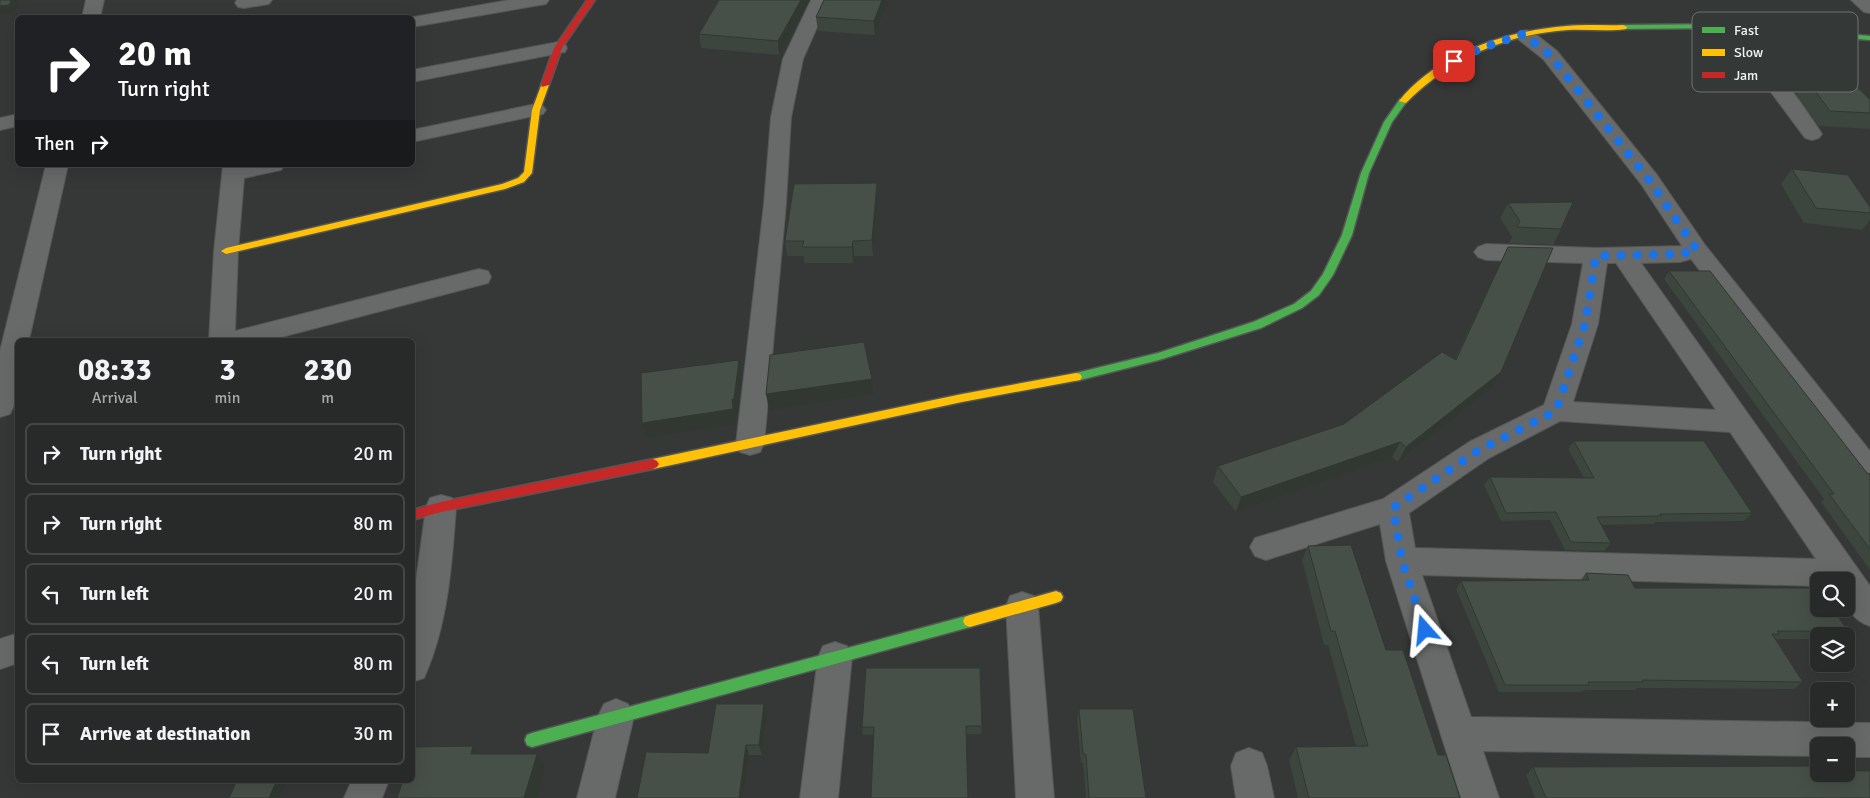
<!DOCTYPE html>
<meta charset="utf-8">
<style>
body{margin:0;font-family:Signika,sans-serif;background:#343635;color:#f1f3f6;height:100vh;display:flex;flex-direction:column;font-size:19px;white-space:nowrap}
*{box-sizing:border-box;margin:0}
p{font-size:16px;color:#a5a7a8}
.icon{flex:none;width:28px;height:28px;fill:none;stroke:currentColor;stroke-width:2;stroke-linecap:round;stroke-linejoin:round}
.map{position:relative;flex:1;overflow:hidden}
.panel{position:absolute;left:15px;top:338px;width:400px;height:445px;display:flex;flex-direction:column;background:#282a29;border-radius:8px;box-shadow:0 5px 20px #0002,0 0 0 1px #444646}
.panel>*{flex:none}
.guide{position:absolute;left:15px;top:15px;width:400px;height:152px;border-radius:8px;box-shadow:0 5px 20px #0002,0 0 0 1px #444646;background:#202124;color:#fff;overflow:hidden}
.buttons{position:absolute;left:1810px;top:572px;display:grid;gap:10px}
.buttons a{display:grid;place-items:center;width:45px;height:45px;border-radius:8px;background:#282a29;box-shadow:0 5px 20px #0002,0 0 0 1px #444646;font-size:25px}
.pin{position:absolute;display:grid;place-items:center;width:42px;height:42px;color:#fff;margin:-21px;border-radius:10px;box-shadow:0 2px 8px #0006}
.me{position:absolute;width:55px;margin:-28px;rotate:342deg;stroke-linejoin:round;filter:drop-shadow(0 0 4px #0008)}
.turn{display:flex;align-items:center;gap:18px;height:105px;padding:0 20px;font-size:22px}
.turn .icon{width:65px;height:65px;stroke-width:2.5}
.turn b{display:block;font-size:35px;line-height:42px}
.then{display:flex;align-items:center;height:48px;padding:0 20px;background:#0003;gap:10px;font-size:19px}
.eta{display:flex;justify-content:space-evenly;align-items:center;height:85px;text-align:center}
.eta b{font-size:30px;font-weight:800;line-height:35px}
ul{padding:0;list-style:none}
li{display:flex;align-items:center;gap:15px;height:62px;margin:0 10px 8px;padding:0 10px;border:2px solid #444646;border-radius:8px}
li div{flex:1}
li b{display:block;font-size:19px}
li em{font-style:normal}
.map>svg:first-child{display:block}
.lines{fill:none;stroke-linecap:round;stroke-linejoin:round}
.street-casing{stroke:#545655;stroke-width:2}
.fast-casing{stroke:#545655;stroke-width:3}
.slow-casing{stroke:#545655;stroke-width:3}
.jam-casing{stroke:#545655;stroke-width:3}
.street{fill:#686969;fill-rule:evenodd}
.fast{fill:#4caf50;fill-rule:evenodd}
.slow{fill:#ffc107;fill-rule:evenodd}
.jam{fill:#c62828;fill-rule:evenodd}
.wall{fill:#3c453e}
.shaded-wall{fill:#313832}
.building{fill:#465048;stroke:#313832}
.route{stroke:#1a73e8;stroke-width:9;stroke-dasharray:0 16.2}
.key{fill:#343937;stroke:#6c706f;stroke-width:1}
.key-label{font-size:14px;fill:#f0f2f1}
</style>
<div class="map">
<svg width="1870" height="798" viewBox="0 0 1870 798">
<rect width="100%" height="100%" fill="#353837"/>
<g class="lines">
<g class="street-casing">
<g id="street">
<polygon points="86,0 104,0 100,18 82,18"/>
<polygon points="237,0 272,0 269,4 244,8 238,7 235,3"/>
<polygon points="509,0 549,0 546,4 540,5 412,27 412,18 408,18"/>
<polygon points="811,0 829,0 803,59 791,117 786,204 764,444 760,452 750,455 740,452 736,444 764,204 771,117 783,59"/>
<polygon points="1851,0 1870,0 1870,13 1864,12"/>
<path d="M1727 21C1748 26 1808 112 1822 134L1819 138 1812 140 1805 138 1742 53 1718 26 1721 22Z"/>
<path d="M1526 30 1533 32 1557 51 1657 175 1705 245 1870 451V483L1860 480 1691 259 1680 262 1641 263 1870 586V626C1847 618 1846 603 1846 581H1819V586L1422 575 1471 717 1870 723V757H1846V746H1819V756L1483 751 1499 798H1461L1386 561 1380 524 1266 560 1255 556 1250 547 1255 538 1383 499 1469 442 1544 405 1572 324 1583 263 1486 260 1478 257 1474 252 1478 247 1486 244 1596 248 1682 246 1641 184 1543 59 1519 40 1517 36 1519 32ZM1607 263H1616L1716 410 1573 402 1598 324ZM1560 421 1730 432 1816 559 1415 548 1409 513 1489 458Z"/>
<polygon points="558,42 565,44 567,48 565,52 412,82 412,70"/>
<polygon points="536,104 543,106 546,110 543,114 412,142 412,130"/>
<polygon points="18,114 18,126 0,130 0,118"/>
<path d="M46 165H68L29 340H18C18 364 22 393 10 414L0 417V351Z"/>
<polygon points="223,165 284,165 281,170 244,178 238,251 235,331 479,269 488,271 491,277 488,283 270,340 209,340 214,251"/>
<path d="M441 495 452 498 456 507C452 564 448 625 424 678L412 682V610L426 507 430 498Z"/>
<polygon points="1022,592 1034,596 1038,606 1054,798 1016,798 1006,606 1010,596"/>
<polygon points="18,633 18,663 0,669 0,639"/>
<polygon points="835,642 847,646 852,657 838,798 800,798 818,657 823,646"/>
<polygon points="616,699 628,704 634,716 615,798 577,798 598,716 604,704"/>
<polygon points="1249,748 1262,753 1267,766 1274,798 1236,798 1231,766 1236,753"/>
<polygon points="352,780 389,780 382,798 344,798"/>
</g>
</g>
<g class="fast-casing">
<g id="fast">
<polygon points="1727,24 1870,36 1870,40 1727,28 1623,29 1619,27 1623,25"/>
<polygon points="1400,99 1407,101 1392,122 1369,173 1352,235 1333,275 1319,295 1302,308 1261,328 1159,360 1076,381 1072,380 1070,377 1072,374 1158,353 1253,322 1294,304 1311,291 1323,274 1342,235 1361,173 1384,122"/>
<polygon points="970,615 975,617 977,621 975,625 970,627 532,747 527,745 525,740 527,735 532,733"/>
</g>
</g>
<g class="slow-casing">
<g id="slow">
<path d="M1623 25 1627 27 1626 29C1607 32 1587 29 1568 30 1506 34 1450 59 1406 103L1399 101C1438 53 1506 31 1566 26 1585 24 1604 26 1623 25Z"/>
<polygon points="542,83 549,85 540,110 532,173 524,182 505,189 226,254 221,251 226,248 502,184 518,178 524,172 532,110"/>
<polygon points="1076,373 1080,374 1082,377 1080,380 962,402 653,469 649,467 647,464 649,461 653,459 962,394"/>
<polygon points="1056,591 1061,593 1063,597 1061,601 1056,603 970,627 965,625 963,621 965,617 970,615"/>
</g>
</g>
<g class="jam-casing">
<g id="jam">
<polygon points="587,0 595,0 562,48 549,85 542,87 541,85 554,48"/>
<polygon points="653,459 657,461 659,464 657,467 653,469 441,512 412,520 412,510 441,502"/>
</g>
</g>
<use href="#street" class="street"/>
<use href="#fast" class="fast"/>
<use href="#slow" class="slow"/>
<use href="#jam" class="jam"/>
</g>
<g class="wall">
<polygon points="810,0 779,55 701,48 699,34"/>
<polygon points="824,0 888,0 875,35 818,31 816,17"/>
<polygon points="1797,66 1870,100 1870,129 1819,126 1787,81"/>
<polygon points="1792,169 1870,207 1870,220 1862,230 1804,223 1781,184"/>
<polygon points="877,183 878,199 873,256 854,256 853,263 804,263 804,256 787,256 785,241"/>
<polygon points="1508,203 1561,229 1553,245 1509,243 1512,237 1500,218"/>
<polygon points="1508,247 1492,388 1398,462 1392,457 1236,512 1213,482 1218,466 1344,424 1455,359"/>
<polygon points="1669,271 1867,473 1870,474 1870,570 1821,502 1824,499 1664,279"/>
<polygon points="1574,441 1752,513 1744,521 1656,522 1654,524 1601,525 1611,543 1604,551 1565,550 1550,520 1501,521 1484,485 1490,477 1584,478 1568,449"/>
<polygon points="1308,546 1386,650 1460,798 1298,798 1289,760 1296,747 1356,746 1328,645 1324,645 1302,560"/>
<polygon points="1586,573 1635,588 1848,631 1842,636 1819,636 1819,639 1776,639 1803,682 1794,689 1637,688 1635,690 1585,690 1582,692 1499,692 1456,589 1461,581 1581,580"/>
<polygon points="1079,709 1146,798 1086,798 1083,763 1081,763 1077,719"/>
<polygon points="767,714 762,755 749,755 743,798 637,798"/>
<polygon points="982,726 981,734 966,734 863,735 862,727"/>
<polygon points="1533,767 1819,774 1870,798 1535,798 1526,775"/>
</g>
<g class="shaded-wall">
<polygon points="11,0 20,0 15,12 0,14 0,6"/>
<polygon points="801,0 810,0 779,55 778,41"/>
<polygon points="882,0 888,0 875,35 874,21"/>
<polygon points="877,183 878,199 873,256 872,240"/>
<polygon points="853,241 854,256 853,263 852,247"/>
<polygon points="739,360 742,375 738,414 736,415 736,424 647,438 642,423 732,399"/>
<polygon points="1501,372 1492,388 1398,462 1406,447"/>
<polygon points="872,379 873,394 769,410 766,394"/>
<polygon points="1400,442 1392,457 1236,512 1241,497"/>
<polygon points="764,704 767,714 762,755 759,745"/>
<polygon points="746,745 749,755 743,798 739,798"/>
<polygon points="473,746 483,759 471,754"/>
<polygon points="537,754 545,767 537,798 524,798"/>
<polygon points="277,780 287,780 279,798 269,798"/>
</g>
<g class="building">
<polygon points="0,0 11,0 9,5 0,6"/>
<polygon points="719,0 801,0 778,41 699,34"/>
<polygon points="824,0 882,0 874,21 816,17"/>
<polygon points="1797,66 1839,68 1870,100 1870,113 1830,111"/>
<polygon points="1792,169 1848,175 1870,207 1870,213 1816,208"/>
<polygon points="877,183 872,240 853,241 852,247 802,247 804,241 785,241 794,184"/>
<polygon points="1573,202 1561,229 1517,227 1520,221 1508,203"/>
<polygon points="1508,247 1553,248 1501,372 1406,447 1400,442 1241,497 1218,466 1344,424 1442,352 1456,360"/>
<polygon points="1669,271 1710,271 1867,473 1870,474 1870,549 1829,494 1834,494"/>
<polygon points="864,342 872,379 766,394 770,355"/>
<polygon points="739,360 734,399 732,399 733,409 642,423 641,373"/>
<polygon points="1574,441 1704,441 1752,513 1660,514 1661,516 1597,517 1611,543 1571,542 1556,512 1506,513 1490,477 1594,478"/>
<polygon points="1351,545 1386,650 1403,650 1438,755 1446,755 1460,798 1309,798 1296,747 1368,746 1335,631 1331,631 1308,546"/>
<polygon points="1586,573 1628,575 1635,588 1818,588 1819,609 1833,609 1848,631 1777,631 1779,634 1772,634 1803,682 1642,680 1643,682 1588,682 1589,685 1505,685 1461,581 1589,580"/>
<polygon points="866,668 980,668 982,726 966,726 968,798 871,798 874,727 862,727"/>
<polygon points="716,704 764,704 759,745 746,745 739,798 637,798 646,752 708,753"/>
<polygon points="1079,709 1133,709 1146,798 1089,798 1086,754 1083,754"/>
<polygon points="473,746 471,754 537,754 524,798 397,798 403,780 412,780 412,753 415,747"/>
<polygon points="1819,766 1819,774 1846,774 1846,771 1870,771 1870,798 1546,798 1533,767"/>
<polygon points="237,780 277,780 269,798 229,798"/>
</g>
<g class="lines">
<polyline class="route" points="1425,630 1402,561 1393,508 1479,450 1556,411 1585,324 1596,256 1680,254 1697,250 1649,180 1550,55 1526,36 1523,34 1482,48 1454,61"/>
</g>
<rect x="1692" y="12" width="166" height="80" rx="8" class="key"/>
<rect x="1702" y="27" width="23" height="6" fill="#4caf50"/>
<rect x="1702" y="49" width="23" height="7" fill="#ffc107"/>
<rect x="1702" y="72" width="23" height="6" fill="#c62828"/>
<g class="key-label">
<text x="1734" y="35">Fast</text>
<text x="1734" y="57">Slow</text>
<text x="1734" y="80">Jam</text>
</g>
</svg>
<div class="buttons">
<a><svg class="icon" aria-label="search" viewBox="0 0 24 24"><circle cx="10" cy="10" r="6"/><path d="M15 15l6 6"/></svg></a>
<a><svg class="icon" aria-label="layers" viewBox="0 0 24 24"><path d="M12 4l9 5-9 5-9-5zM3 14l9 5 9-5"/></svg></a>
<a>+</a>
<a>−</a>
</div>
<div class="pin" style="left:1454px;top:61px;background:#d93025"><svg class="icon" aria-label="arrive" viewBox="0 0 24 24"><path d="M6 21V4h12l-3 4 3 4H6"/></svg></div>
<svg class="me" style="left:1425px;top:630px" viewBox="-20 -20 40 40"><path d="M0-17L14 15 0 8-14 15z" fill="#1a73e8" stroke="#fff" stroke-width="4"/></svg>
<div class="guide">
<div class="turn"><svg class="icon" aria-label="right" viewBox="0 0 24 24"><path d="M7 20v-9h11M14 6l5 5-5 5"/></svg><div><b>20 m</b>Turn right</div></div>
<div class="then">Then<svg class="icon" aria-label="right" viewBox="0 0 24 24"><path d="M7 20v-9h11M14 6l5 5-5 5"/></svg></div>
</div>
<section class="panel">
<div class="eta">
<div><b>08:33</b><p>Arrival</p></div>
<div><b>3</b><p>min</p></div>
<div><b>230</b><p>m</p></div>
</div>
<ul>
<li><svg class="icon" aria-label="right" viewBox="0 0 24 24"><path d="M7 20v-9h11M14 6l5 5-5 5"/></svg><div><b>Turn right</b></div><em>20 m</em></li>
<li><svg class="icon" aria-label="right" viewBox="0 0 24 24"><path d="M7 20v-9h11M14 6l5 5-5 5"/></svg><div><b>Turn right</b></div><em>80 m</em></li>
<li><svg class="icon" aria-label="left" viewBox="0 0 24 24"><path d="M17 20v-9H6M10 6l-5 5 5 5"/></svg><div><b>Turn left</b></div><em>20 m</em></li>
<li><svg class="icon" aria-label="left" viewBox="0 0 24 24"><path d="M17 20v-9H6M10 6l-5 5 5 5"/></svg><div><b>Turn left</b></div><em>80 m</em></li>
<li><svg class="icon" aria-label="arrive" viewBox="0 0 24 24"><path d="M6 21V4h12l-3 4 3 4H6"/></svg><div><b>Arrive at destination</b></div><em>30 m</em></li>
</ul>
</section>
</div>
